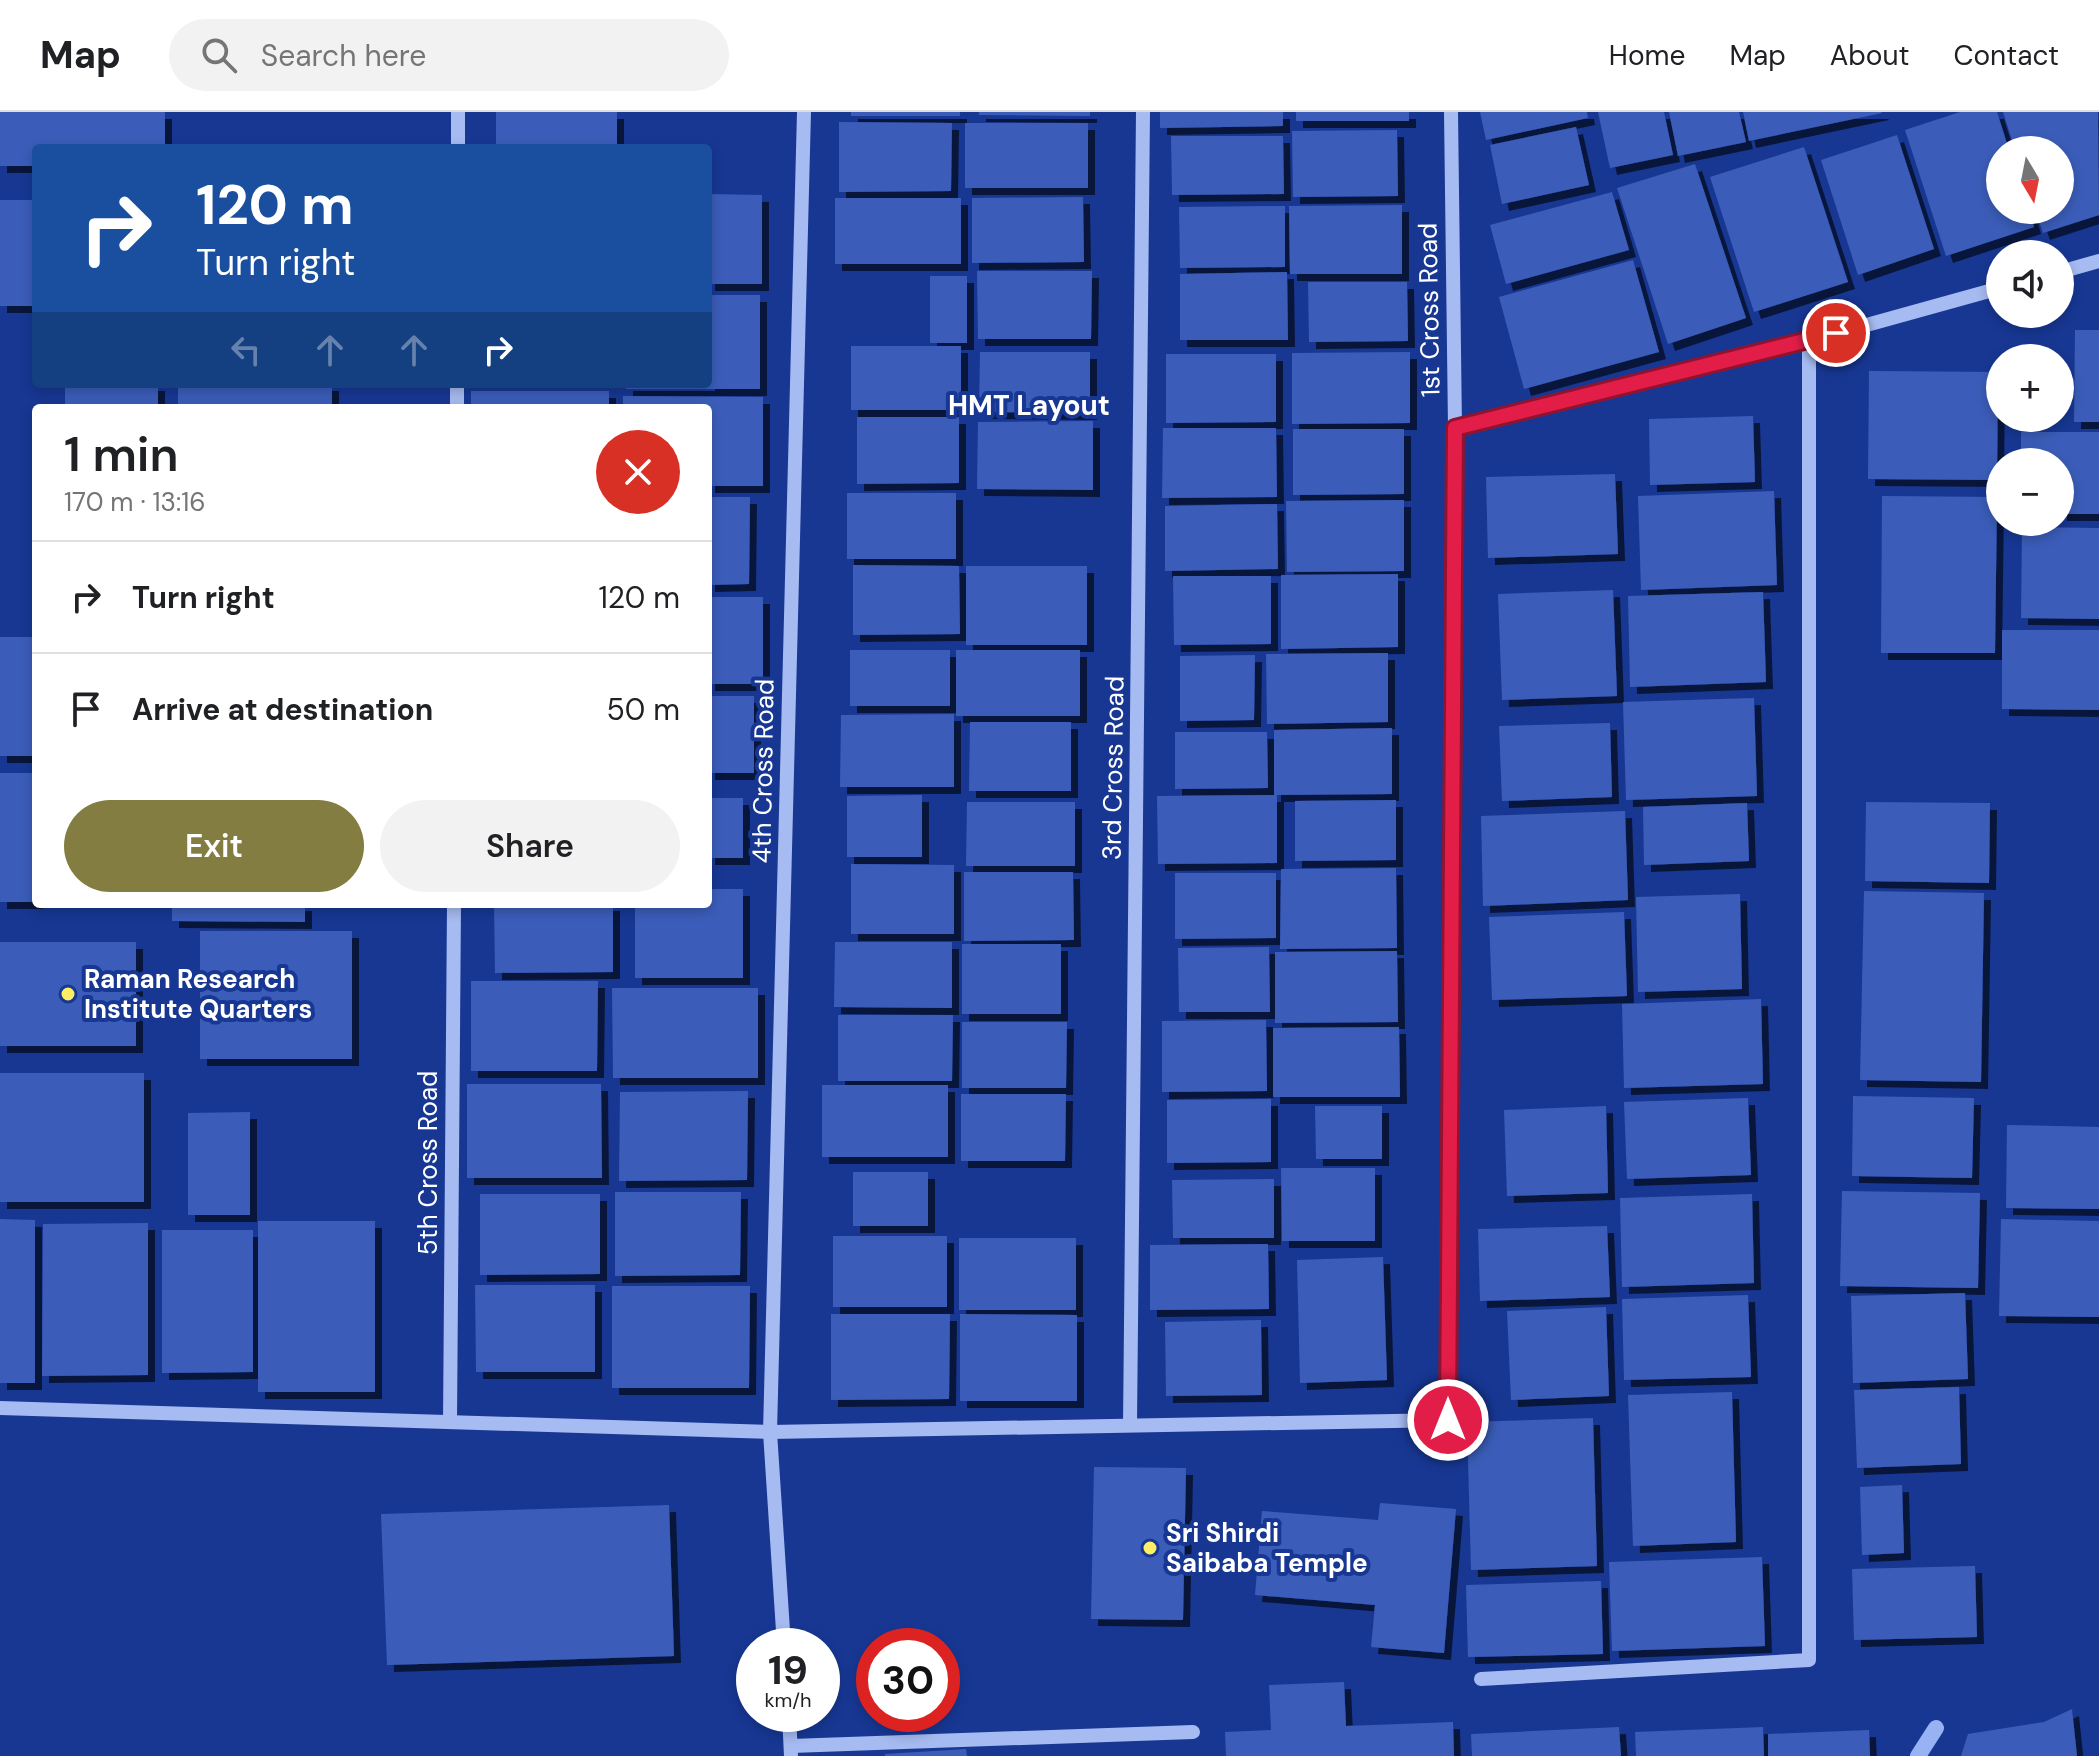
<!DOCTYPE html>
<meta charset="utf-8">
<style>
body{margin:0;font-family:"DM Sans",sans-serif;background:#f2f2f2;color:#202124;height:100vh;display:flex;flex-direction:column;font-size:30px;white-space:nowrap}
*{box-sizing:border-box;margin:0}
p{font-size:26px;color:#757577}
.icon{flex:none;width:44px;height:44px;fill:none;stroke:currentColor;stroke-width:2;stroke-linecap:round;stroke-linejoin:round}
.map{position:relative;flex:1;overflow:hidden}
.sheet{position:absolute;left:32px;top:292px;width:680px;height:504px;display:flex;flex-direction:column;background:#fff;border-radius:8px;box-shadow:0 4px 12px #0003}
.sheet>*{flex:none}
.hud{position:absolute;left:32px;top:32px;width:680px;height:244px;border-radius:8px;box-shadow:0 4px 12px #0003;background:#1a4fa0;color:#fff;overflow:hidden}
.needle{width:52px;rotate:170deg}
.controls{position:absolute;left:1986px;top:24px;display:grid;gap:16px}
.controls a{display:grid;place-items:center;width:88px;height:88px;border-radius:50%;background:#fff;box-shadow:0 4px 12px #0003;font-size:40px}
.speed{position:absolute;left:736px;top:1516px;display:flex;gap:16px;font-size:40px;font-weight:700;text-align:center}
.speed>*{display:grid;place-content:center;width:104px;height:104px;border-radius:50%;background:#fff;box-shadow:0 4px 12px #0003;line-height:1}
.speed small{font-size:20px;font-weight:400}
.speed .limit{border:12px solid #d22;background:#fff;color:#111}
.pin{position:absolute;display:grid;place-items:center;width:68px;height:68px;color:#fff;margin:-34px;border:4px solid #fff;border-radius:50%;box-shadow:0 2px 8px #0007}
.me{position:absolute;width:88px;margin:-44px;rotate:0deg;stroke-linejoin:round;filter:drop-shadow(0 0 6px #0008)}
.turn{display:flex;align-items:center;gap:28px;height:168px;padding:0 32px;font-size:36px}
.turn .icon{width:104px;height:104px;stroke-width:2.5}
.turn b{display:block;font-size:56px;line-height:68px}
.lanes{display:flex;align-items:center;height:76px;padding:0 32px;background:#0003;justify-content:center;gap:40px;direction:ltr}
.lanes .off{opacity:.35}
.round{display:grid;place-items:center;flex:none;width:84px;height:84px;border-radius:42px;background:#f2f2f2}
.overview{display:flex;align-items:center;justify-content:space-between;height:136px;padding:0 32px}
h1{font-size:48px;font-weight:600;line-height:60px}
.action{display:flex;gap:16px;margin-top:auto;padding:16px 32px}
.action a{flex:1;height:92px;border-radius:48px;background:#847d41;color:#fff;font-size:32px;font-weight:600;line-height:92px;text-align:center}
.action a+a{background:#f2f2f2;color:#202124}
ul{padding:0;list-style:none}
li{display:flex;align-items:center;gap:24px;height:112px;padding:0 32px;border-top:2px solid #e0e0e0}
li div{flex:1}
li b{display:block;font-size:30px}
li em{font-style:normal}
header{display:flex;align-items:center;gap:48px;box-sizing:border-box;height:112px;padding:0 40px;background:#fff;border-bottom:2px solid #e0e0e0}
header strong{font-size:38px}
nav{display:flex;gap:44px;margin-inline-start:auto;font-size:28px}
.search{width:560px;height:72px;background:#f2f2f2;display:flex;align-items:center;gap:20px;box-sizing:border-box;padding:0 28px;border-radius:44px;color:#757577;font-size:30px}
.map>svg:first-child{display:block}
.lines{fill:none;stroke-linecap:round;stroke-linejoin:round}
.stream{stroke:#98b3f3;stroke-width:16}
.building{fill:#3b5db9;filter:url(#shadow)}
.minor{stroke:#a6bbf1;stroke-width:14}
.route-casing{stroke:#92132f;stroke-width:20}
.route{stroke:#e11d48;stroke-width:14}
.poi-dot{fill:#ffed65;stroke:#173793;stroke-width:3}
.labels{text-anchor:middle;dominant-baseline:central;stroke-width:8;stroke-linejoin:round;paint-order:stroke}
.street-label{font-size:26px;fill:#fff;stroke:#173793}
.poi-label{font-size:26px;font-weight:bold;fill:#fff;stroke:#173793;text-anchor:start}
.neighbourhood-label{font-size:28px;font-weight:bold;fill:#fff;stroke:#173793}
</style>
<header>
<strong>Map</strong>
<div class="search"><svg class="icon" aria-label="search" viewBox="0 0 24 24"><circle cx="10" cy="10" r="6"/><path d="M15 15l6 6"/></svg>Search here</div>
<nav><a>Home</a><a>Map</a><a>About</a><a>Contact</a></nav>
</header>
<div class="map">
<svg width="2099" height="1644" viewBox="0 0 2099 1644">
<defs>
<filter id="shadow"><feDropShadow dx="7" dy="7" stdDeviation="0" flood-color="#0009"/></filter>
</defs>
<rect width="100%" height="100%" fill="#173793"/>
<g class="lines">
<polyline class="stream" points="1918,1644 1936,1616"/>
</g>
<g class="building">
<polygon points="0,0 165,0 165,36 36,36 36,54 0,54"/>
<rect x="496" y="0" width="121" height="36"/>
<rect x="851" y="0" width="109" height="4"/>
<polygon points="979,0 1090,0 1090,4 979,3"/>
<polygon points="1160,0 1283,0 1283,14 1160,16"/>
<rect x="1296" y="0" width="113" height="9"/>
<polygon points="1480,0 1587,0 1588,6 1486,28"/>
<polygon points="1598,0 1664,0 1673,43 1610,56"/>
<polygon points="1669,0 1739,0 1746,30 1678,44"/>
<polygon points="1743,0 1881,0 1882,1 1749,29"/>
<polygon points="1960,0 1997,0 2009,38 2000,38 2000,98 2029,98 2034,115 1946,144 1905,18"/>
<polygon points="2003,0 2098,0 2099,103 2043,121 2035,98 2060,98 2060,38 2015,38"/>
<polygon points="839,10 952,11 951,79 839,80"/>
<rect x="965" y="11" width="123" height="65"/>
<polygon points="1576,15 1589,73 1502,92 1490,33"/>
<polygon points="1397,18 1398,84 1293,85 1292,19"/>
<polygon points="1897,23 1934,137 1858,163 1821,48"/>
<polygon points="1171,24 1283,24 1284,82 1172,83"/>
<polygon points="1804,35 1848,170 1754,200 1710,65"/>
<polygon points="1695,52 1746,206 1668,232 1617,76"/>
<polygon points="1612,80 1629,138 1506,172 1490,113"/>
<polygon points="708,82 762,83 762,172 708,172"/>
<polygon points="1083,85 1084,150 972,151 972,86"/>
<rect x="835" y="86" width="126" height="66"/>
<rect x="0" y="88" width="36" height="106"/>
<polygon points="1402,93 1402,162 1290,162 1289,94"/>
<polygon points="1285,94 1285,155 1180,156 1179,95"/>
<polygon points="1633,148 1659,240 1524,277 1499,185"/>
<polygon points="977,159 1092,159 1091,227 978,227"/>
<polygon points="1287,160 1288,228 1180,228 1180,162"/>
<rect x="930" y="164" width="37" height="67"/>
<polygon points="1308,170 1407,170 1408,229 1309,230"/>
<polygon points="708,183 760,183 760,277 626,277 626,272 708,272"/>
<polygon points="2075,218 2099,218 2099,310 2074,310"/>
<rect x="851" y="234" width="110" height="64"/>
<polygon points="980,240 1090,240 1090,301 979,300"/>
<polygon points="1410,240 1410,311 1292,312 1292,241"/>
<polygon points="1166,242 1276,242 1276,310 1166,311"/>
<polygon points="1869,259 1998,260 1997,368 1868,367"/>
<rect x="65" y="272" width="93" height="24"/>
<rect x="178" y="272" width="154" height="24"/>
<rect x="471" y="279" width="138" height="17"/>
<polygon points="623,284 763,285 763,374 708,374 708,296 623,296"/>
<polygon points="1753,304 1755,370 1650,373 1649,307"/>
<polygon points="857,305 959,305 959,371 857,372"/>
<polygon points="1093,309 1093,378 977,377 978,310"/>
<polygon points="1163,316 1276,316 1277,385 1162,386"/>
<polygon points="1293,317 1404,317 1404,382 1293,383"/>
<polygon points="2021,320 2099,320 2099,402 2060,402 2060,350 2021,350"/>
<polygon points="1615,362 1618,442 1488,446 1486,365"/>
<polygon points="1774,379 1777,473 1641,478 1638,384"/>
<rect x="847" y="381" width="109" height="66"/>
<polygon points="1882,384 1997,385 1995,541 1881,541"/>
<polygon points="708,385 750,385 749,472 708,473"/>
<polygon points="1404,388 1404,459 1287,460 1286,389"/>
<polygon points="1277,392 1278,457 1165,459 1165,394"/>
<polygon points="2022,415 2099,416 2099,507 2021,506"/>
<polygon points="853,453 959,454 960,522 853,523"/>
<rect x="966" y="454" width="121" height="79"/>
<polygon points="1398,462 1398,535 1281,537 1281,463"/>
<polygon points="1173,464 1271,464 1271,532 1174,533"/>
<polygon points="1613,478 1617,584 1502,588 1498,482"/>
<polygon points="1763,480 1766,570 1630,575 1628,484"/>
<rect x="708" y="485" width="55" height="87"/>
<polygon points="2002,518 2099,518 2099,598 2002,597"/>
<rect x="0" y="525" width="36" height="119"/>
<rect x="850" y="538" width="100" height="56"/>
<rect x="956" y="538" width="124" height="66"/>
<polygon points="1388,541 1388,610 1267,612 1266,542"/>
<polygon points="1255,543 1254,608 1180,609 1180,544"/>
<rect x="708" y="584" width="46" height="77"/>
<polygon points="1754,586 1757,684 1626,688 1623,590"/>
<polygon points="954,602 954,675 840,675 841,603"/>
<polygon points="970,610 1071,610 1071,679 969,679"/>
<polygon points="1610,611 1612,685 1502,689 1499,614"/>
<polygon points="1392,616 1392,682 1274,683 1274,618"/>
<polygon points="1175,620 1267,620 1268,676 1175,677"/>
<rect x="0" y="661" width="36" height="129"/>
<polygon points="922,683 922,745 847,745 847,684"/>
<polygon points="1277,683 1277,751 1158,752 1157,684"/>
<rect x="708" y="686" width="35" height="60"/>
<polygon points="1396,688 1396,748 1295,749 1295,689"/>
<polygon points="967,690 1075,690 1075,754 966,754"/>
<polygon points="1866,690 1990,691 1989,771 1865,769"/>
<polygon points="1747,691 1749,749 1644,753 1643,695"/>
<polygon points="1625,699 1628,788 1483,794 1481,704"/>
<polygon points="851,752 954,753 954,822 851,822"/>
<polygon points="1396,756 1397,836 1280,837 1281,757"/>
<polygon points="964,760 1073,760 1074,828 964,829"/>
<polygon points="1175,761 1276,761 1276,826 1175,827"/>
<polygon points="708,777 743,777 743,866 635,866 635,792 708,792"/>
<polygon points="1864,779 1984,781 1981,970 1860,968"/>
<polygon points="1740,782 1742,877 1638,880 1636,785"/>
<polygon points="172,792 305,792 305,810 172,809"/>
<polygon points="494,792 613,792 613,860 495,861"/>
<polygon points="1624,800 1627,884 1492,888 1489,805"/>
<rect x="200" y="819" width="152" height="128"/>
<rect x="0" y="830" width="136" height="104"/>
<polygon points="835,830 952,830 952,896 834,895"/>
<rect x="962" y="832" width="99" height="70"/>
<polygon points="1269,835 1270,900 1179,900 1178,836"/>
<polygon points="1397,839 1398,910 1275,911 1275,840"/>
<polygon points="471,869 598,869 597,959 471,959"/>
<polygon points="612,876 758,876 758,966 613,966"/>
<polygon points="1761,887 1763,972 1624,976 1622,892"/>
<polygon points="838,903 953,903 952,969 838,969"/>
<polygon points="1266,908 1267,979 1162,980 1162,909"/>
<polygon points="962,910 1067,910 1066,976 962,976"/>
<polygon points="1399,915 1400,985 1273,985 1273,916"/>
<rect x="0" y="961" width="144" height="129"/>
<polygon points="467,972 601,972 602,1066 467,1066"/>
<rect x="822" y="973" width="126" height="72"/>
<polygon points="748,979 747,1068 619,1069 620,980"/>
<polygon points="961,982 1066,982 1065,1049 961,1049"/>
<polygon points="1853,984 1974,986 1972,1066 1852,1064"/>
<polygon points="1748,986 1751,1063 1627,1067 1624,990"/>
<polygon points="1271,987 1271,1050 1167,1051 1167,988"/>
<polygon points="1315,994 1382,994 1382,1047 1316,1047"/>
<polygon points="1606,994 1608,1081 1507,1084 1504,998"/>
<polygon points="250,1000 250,1103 188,1103 188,1001"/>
<polygon points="2007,1013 2099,1015 2099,1097 2006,1096"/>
<polygon points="1281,1056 1375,1056 1375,1129 1282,1129"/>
<rect x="853" y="1060" width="75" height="54"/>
<polygon points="1274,1067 1274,1126 1173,1126 1172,1068"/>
<polygon points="1842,1079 1980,1081 1978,1176 1840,1174"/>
<polygon points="615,1080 741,1080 740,1163 615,1164"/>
<polygon points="480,1082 600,1082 600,1162 480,1163"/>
<polygon points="1752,1082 1754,1171 1622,1175 1620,1086"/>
<polygon points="0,1107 35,1108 35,1271 0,1271"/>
<polygon points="2001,1107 2099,1109 2099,1205 1999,1204"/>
<rect x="258" y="1109" width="117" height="171"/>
<polygon points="148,1111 148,1263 42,1264 43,1112"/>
<polygon points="1607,1114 1610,1185 1480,1189 1478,1117"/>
<polygon points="162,1118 253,1118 253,1260 162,1261"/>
<rect x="833" y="1124" width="114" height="71"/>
<rect x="959" y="1126" width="117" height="72"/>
<polygon points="1268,1132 1269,1197 1150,1198 1150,1133"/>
<polygon points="1383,1145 1387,1268 1300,1271 1297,1148"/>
<polygon points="475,1173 595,1173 595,1260 476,1260"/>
<polygon points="612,1174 750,1174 749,1276 612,1276"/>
<polygon points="1965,1181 1968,1267 1853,1271 1851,1184"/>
<polygon points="1748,1183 1751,1265 1624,1268 1622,1187"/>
<polygon points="1606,1195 1609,1284 1511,1288 1507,1199"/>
<polygon points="831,1202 950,1202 949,1287 831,1288"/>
<polygon points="960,1202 1077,1203 1077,1289 960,1289"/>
<polygon points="1261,1208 1262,1283 1166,1284 1165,1210"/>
<polygon points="1959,1275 1961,1352 1857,1356 1854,1278"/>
<polygon points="1732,1280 1736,1430 1633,1434 1628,1283"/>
<polygon points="1593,1306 1597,1454 1471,1458 1467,1310"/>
<polygon points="1094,1355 1186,1356 1183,1508 1091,1507"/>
<polygon points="1902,1373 1904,1441 1862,1443 1860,1375"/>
<polygon points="1380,1391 1456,1397 1444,1541 1371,1535 1375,1493 1255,1483 1262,1399 1378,1408"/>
<polygon points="669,1393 674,1544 387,1553 381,1402"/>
<polygon points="1762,1445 1765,1534 1612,1539 1609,1450"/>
<polygon points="1975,1454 1977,1525 1854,1528 1852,1457"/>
<polygon points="1601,1469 1603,1542 1468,1545 1466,1473"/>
<polygon points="1344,1570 1346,1614 1453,1610 1454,1644 1226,1644 1225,1620 1271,1618 1269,1573"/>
<polygon points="2072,1597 2077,1644 1961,1644 1968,1622 2044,1610"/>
<polygon points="1619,1615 1621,1644 1472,1644 1471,1622"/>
<polygon points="1763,1615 1764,1644 1636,1644 1635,1620"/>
<polygon points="1869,1618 1870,1644 1768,1644 1768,1622"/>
<polygon points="966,1637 967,1644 885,1644 885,1642"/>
</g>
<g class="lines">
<g class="minor">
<polyline points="458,36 458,0"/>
<polyline points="2060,160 2099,149"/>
<polyline points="457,296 457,272"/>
<polyline points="1455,316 1809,229 2000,176"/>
<polyline points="0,1296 770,1320 1448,1308 1455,316 1451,0"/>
<polyline points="450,1310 454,792"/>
<polyline points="1130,1313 1143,0"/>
<polyline points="784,1534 770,1320 804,0"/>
<polyline points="1481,1567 1809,1548 1809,229"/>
<polyline points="789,1602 791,1644"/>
<polyline points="791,1634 1193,1620"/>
</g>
</g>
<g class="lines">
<g class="route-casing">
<polyline id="route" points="1448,1308 1455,316 1836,221"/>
</g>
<use href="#route" class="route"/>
</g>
<g class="poi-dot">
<circle cx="68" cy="882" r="8"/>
<circle cx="1150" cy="1436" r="8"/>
</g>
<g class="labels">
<g class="street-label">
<text transform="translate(1429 198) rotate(-91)">1st Cross Road</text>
<text transform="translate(1113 656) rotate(-89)">3rd Cross Road</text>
<text transform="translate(763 659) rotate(-89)">4th Cross Road</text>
<text transform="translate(428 1051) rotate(-90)">5th Cross Road</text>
</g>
<g class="poi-label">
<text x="84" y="867">Raman Research<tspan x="84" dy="30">Institute Quarters</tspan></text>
<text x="1166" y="1421">Sri Shirdi<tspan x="1166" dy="30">Saibaba Temple</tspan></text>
</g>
<g class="neighbourhood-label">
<text x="1029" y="293">HMT Layout</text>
</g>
</g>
</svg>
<div class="controls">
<a><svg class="needle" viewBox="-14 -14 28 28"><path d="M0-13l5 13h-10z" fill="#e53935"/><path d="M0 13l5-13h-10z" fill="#757577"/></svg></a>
<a><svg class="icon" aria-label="sound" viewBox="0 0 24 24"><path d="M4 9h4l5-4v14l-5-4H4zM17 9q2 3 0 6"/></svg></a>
<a>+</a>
<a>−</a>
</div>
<div class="speed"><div>19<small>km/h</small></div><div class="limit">30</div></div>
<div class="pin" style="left:1836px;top:221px;background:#d93025"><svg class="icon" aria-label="arrive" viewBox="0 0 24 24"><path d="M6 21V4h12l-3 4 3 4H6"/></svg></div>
<svg class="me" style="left:1448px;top:1308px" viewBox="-20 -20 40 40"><circle r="17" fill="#e11d48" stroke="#fff" stroke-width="3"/><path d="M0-11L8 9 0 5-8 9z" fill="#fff"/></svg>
<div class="hud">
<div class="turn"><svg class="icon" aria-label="right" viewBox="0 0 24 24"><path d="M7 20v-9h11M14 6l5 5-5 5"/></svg><div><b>120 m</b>Turn right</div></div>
<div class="lanes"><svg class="icon off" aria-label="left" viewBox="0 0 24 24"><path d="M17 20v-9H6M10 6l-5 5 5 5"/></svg><svg class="icon off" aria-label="ahead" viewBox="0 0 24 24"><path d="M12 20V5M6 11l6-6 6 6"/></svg><svg class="icon off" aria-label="ahead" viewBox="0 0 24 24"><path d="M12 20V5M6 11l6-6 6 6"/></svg><svg class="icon" aria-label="right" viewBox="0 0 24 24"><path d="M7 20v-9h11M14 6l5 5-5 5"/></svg></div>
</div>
<section class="sheet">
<div class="overview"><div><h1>1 min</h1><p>170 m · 13:16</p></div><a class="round" style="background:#d93025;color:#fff"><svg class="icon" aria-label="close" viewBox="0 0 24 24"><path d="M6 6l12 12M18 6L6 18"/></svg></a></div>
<ul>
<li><svg class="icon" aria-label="right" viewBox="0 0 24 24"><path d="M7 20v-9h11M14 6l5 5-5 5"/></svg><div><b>Turn right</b></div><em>120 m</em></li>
<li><svg class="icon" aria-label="arrive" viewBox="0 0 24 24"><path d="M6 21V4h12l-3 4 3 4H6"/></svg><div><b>Arrive at destination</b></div><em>50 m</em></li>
</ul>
<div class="action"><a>Exit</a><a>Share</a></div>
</section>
</div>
